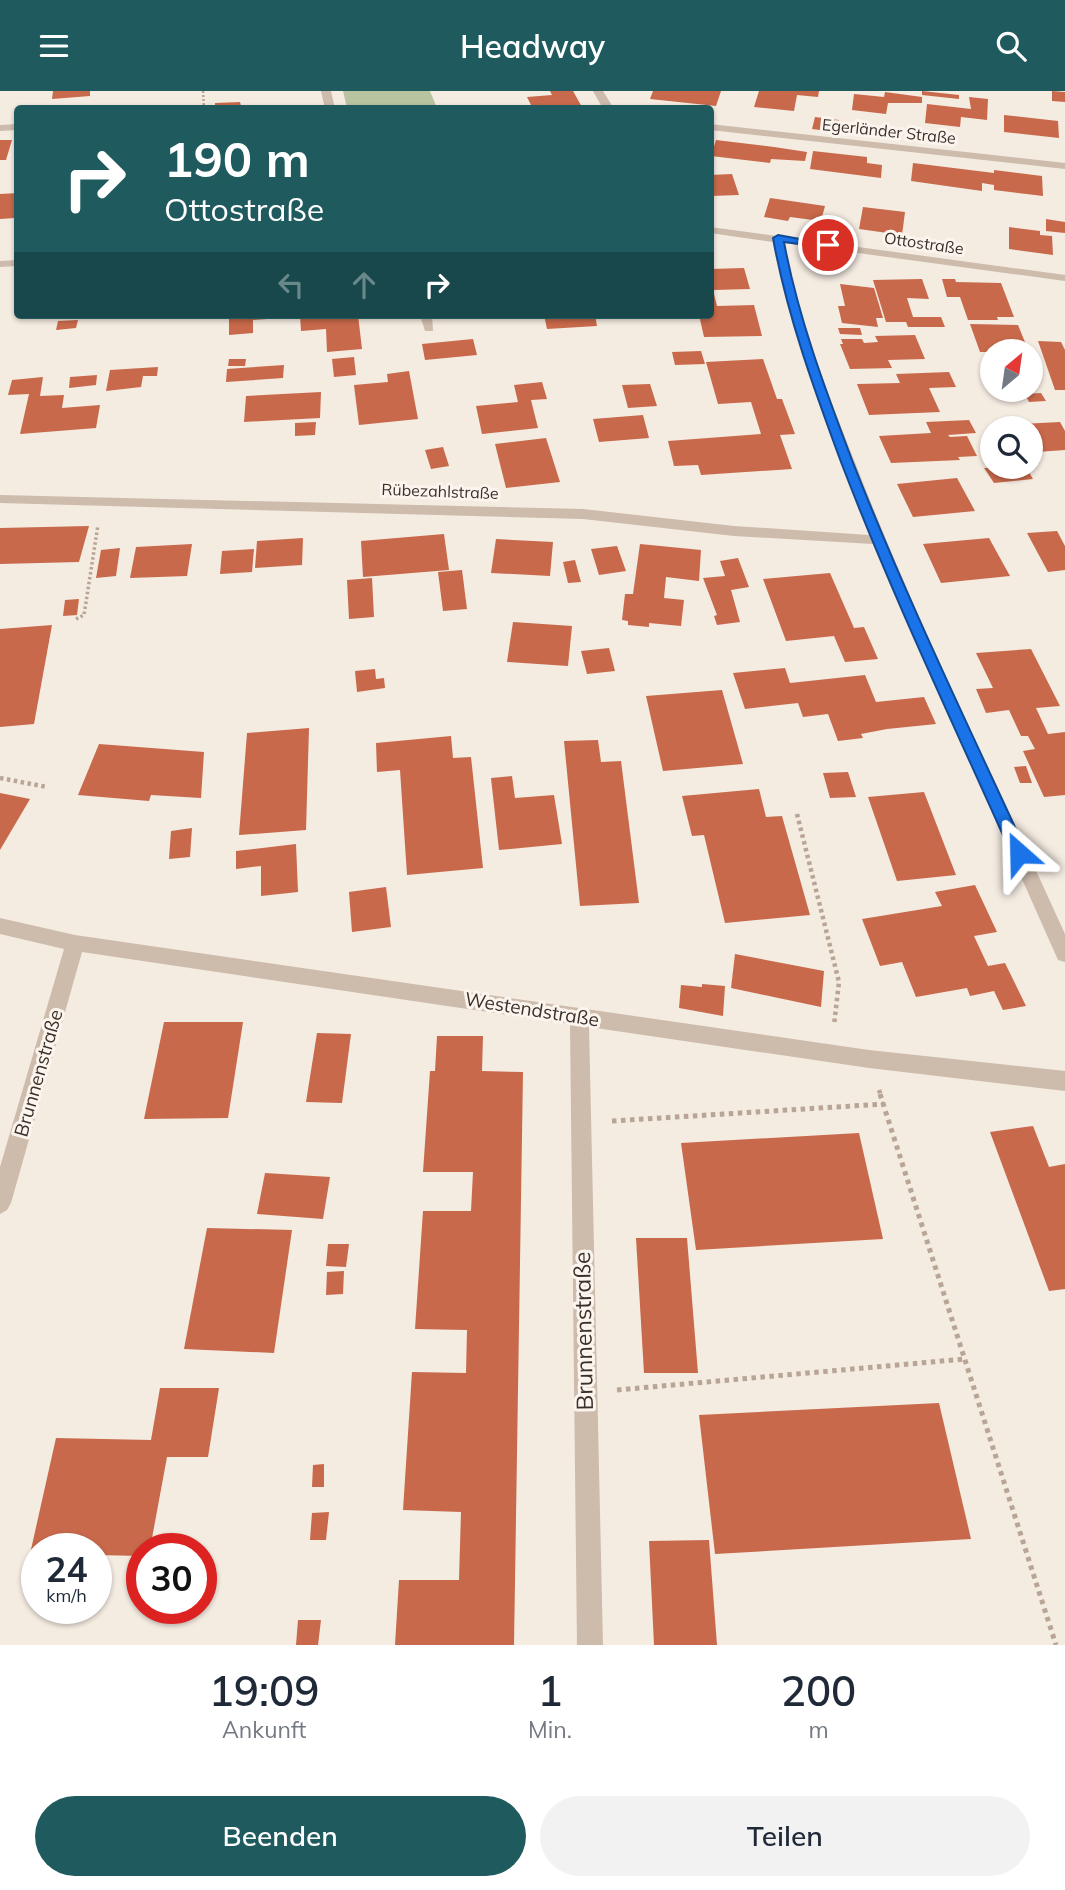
<!DOCTYPE html>
<html lang="de">
<meta charset="utf-8">
<style>
body{margin:0;font-family:Mulish,sans-serif;background:#f2f2f3;color:#1f2937;height:100vh;display:flex;flex-direction:column;font-size:26px;white-space:nowrap}
*{box-sizing:border-box;margin:0}
p{font-size:23px;color:#747a83}
.icon{flex:none;width:38px;height:38px;fill:none;stroke:currentColor;stroke-width:2;stroke-linecap:round;stroke-linejoin:round}
.map{position:relative;height:1554px;overflow:hidden}
.side{display:flex;flex-direction:column;background:#fff;flex:1}
.side>*{flex:none}
.top-card{position:absolute;left:14px;top:14px;width:700px;height:214px;border-radius:7px;box-shadow:0 2px 5px #0004;background:#1f5a5e;color:#fff;overflow:hidden}
.needle{width:46px;rotate:29deg}
.controls{position:absolute;left:980px;top:248px;display:grid;gap:14px}
.controls a{display:grid;place-items:center;width:63px;height:63px;border-radius:50%;background:#fff;box-shadow:0 2px 5px #0004;font-size:35px}
.speed{position:absolute;left:21px;top:1442px;display:flex;gap:14px;font-size:35px;font-weight:700;text-align:center}
.speed>*{display:grid;place-content:center;width:91px;height:91px;border-radius:50%;background:#fff;box-shadow:0 2px 5px #0004;line-height:1}
.speed small{font-size:18px;font-weight:400}
.speed .limit{border:10px solid #d22;background:#fff;color:#111}
.pin{position:absolute;display:grid;place-items:center;width:60px;height:60px;color:#fff;margin:-30px;border:4px solid #fff;border-radius:50%;box-shadow:0 2px 7px #0007}
.me{position:absolute;width:77px;margin:-38px;rotate:335deg;stroke-linejoin:round;filter:drop-shadow(0 0 5px #0008)}
.turn{display:flex;align-items:center;gap:24px;height:147px;padding:0 35px;font-size:32px}
.turn .icon{width:91px;height:91px;stroke-width:2.5}
.turn b{display:block;font-size:49px;line-height:60px}
.lanes{display:flex;align-items:center;height:66px;padding:0 35px;background:#0003;justify-content:center;gap:35px;direction:ltr}
.lanes .off{opacity:.35}
.eta{display:flex;justify-content:space-evenly;align-items:center;height:119px;text-align:center}
.eta b{font-size:42px;font-weight:600;line-height:49px}
.action{display:flex;gap:14px;margin-top:auto;padding:14px 35px}
.action a{flex:1;height:80px;border-radius:42px;background:#1f5a5e;color:#fff;font-size:28px;font-weight:600;line-height:80px;text-align:center}
.action a+a{background:#f2f2f3;color:#1f2937}
header{display:flex;justify-content:space-between;align-items:center;height:91px;padding:0 35px;background:#1f5a5e;color:#fff;font-size:32px;font-weight:600}
.map>svg:first-child{display:block}
.green{fill:#b8c4a0}
.building{fill:#c8694b}
.lines{fill:none;stroke-linecap:round;stroke-linejoin:round}
.path-far3{stroke:#b9a596;stroke-width:2.5;stroke-dasharray:2 2;stroke-linecap:butt}
.path-far2{stroke:#b9a596;stroke-width:3.5;stroke-dasharray:2.5 2.5;stroke-linecap:butt}
.path-far1{stroke:#b9a596;stroke-width:4.5;stroke-dasharray:3.5 3.5;stroke-linecap:butt}
.path{stroke:#b9a596;stroke-width:5;stroke-dasharray:4.5 4.5;stroke-linecap:butt}
.lane{fill:#cdbbac;fill-rule:evenodd}
.street{fill:#cdbbac;fill-rule:evenodd}
.route{fill:#1a73e8;stroke:#114b97;stroke-width:2}
.labels{text-anchor:middle;dominant-baseline:central;stroke-width:6;stroke-linejoin:round;paint-order:stroke}
.far-street-label{font-size:16px;fill:#3b302b;stroke:#fbf5ee}
.street-label{font-size:19px;fill:#3b302b;stroke:#fbf5ee}
.near-street-label{font-size:23px;fill:#3b302b;stroke:#fbf5ee}
</style>
<header><svg class="icon" aria-label="menu" viewBox="0 0 24 24"><path d="M4 6h16M4 12h16M4 18h16"/></svg>Headway<svg class="icon" aria-label="search" viewBox="0 0 24 24"><circle cx="10" cy="10" r="6"/><path d="M15 15l6 6"/></svg></header>
<div class="map">
<svg width="1065" height="1554" viewBox="0 0 1065 1554">
<rect width="100%" height="100%" fill="#f4ebe1"/>
<polygon class="green" points="343,0 430,0 437,17 347,17"/>
<g class="building">
<polygon points="53,0 90,0 90,5 52,8"/>
<polygon points="550,0 573,0 583,18 533,18 527,6 552,4"/>
<polygon points="653,0 721,0 716,15 650,8"/>
<polygon points="759,0 819,0 818,6 797,4 794,20 754,16"/>
<polygon points="922,0 959,4 959,8 922,4"/>
<polygon points="1052,0 1065,1 1065,11 1052,10"/>
<polygon points="885,1 922,6 922,12 888,12 886,23 852,19 854,3 884,6"/>
<polygon points="969,6 988,8 987,29 961,26 960,36 925,32 927,13 971,18"/>
<polygon points="240,11 241,15 215,17 215,12"/>
<polygon points="1004,24 1058,30 1059,47 1004,41"/>
<polygon points="815,26 839,29 836,41 812,38"/>
<polygon points="0,49 12,49 6,69 0,69"/>
<polygon points="716,49 774,56 807,61 805,70 771,68 770,72 711,65"/>
<polygon points="813,60 867,66 867,72 882,74 881,87 810,78"/>
<polygon points="913,72 994,82 994,79 1042,85 1043,105 994,99 994,94 982,92 982,100 911,90"/>
<polygon points="732,83 739,104 710,105 710,84"/>
<polygon points="18,102 15,127 0,128 0,103"/>
<polygon points="770,107 825,115 821,130 790,126 788,130 764,126"/>
<polygon points="863,116 905,121 902,144 859,138"/>
<polygon points="1046,128 1065,131 1065,142 1046,140"/>
<polygon points="1009,136 1040,140 1040,144 1052,145 1053,164 1009,158"/>
<polygon points="744,177 750,198 713,199 717,215 754,214 762,245 704,246 699,224 710,224 710,178"/>
<polygon points="922,188 929,208 907,207 913,226 941,226 945,236 908,236 906,231 886,231 873,189"/>
<polygon points="942,188 955,188 956,191 1001,192 1014,226 997,226 998,229 968,229 960,206 947,206"/>
<polygon points="840,193 874,197 883,227 876,227 878,236 842,232 838,215 845,215"/>
<polygon points="229,224 294,224 294,226 253,229 253,242 229,244"/>
<polygon points="300,224 358,224 362,258 327,261 326,238 301,240"/>
<polygon points="544,224 595,224 597,235 547,238"/>
<polygon points="78,229 76,237 56,239 58,230"/>
<polygon points="970,233 1018,234 1029,261 980,261"/>
<polygon points="838,237 860,237 862,244 840,243"/>
<polygon points="915,244 925,268 888,269 892,277 850,278 840,253 843,253 841,248 862,248 864,252 878,251 875,245"/>
<polygon points="473,248 477,264 425,269 422,253"/>
<polygon points="1038,250 1061,251 1065,259 1065,299 1055,299"/>
<polygon points="701,260 705,273 675,274 672,261"/>
<polygon points="354,266 356,284 334,286 332,268"/>
<polygon points="229,268 246,268 245,275 228,275"/>
<polygon points="763,268 777,308 782,308 795,343 780,344 792,378 701,384 698,374 674,375 668,350 761,343 751,311 718,313 706,271"/>
<polygon points="284,274 283,287 226,291 227,278"/>
<polygon points="158,276 157,285 143,285 141,296 106,300 110,279"/>
<polygon points="409,280 418,328 359,334 354,294 388,291 387,283"/>
<polygon points="949,281 956,296 929,297 940,321 869,324 857,293 900,292 896,283"/>
<polygon points="97,284 96,294 69,297 70,286"/>
<polygon points="43,286 40,305 64,304 62,317 100,314 96,337 20,343 29,303 8,304 12,289"/>
<polygon points="542,291 547,308 531,309 538,337 482,343 476,315 518,311 514,294"/>
<polygon points="650,293 657,315 628,317 622,294"/>
<polygon points="321,301 320,327 244,331 246,305"/>
<polygon points="1041,302 1046,310 1029,311 1025,303"/>
<polygon points="643,324 649,347 599,351 593,328"/>
<polygon points="969,329 976,342 948,344 950,346 967,345 977,365 958,366 960,369 891,372 879,345 931,342 926,331"/>
<polygon points="316,331 315,344 295,345 295,332"/>
<polygon points="1060,331 1065,340 1065,359 1037,361 1031,350 1031,338 1024,338 1021,333"/>
<polygon points="546,347 560,391 506,397 495,353"/>
<polygon points="443,356 449,375 431,378 425,359"/>
<polygon points="1026,376 1033,388 994,392 984,377"/>
<polygon points="957,387 975,420 913,426 897,393"/>
<polygon points="89,435 79,471 0,473 0,437"/>
<polygon points="1057,440 1065,455 1065,479 1048,481 1027,442"/>
<polygon points="444,443 449,479 363,486 361,450"/>
<polygon points="303,447 302,474 255,477 257,450"/>
<polygon points="989,447 1010,485 941,492 923,453"/>
<polygon points="496,448 553,451 550,485 491,482"/>
<polygon points="192,453 187,485 130,487 136,456"/>
<polygon points="640,453 701,459 699,490 666,486 664,507 684,509 681,535 649,532 649,536 628,534 628,530 622,529 625,503 633,503"/>
<polygon points="617,455 626,480 599,484 591,458"/>
<polygon points="120,457 116,485 96,487 101,459"/>
<polygon points="254,458 252,481 220,483 222,460"/>
<polygon points="738,467 749,496 731,499 740,531 717,534 714,525 717,524 703,487 725,485 720,470"/>
<polygon points="575,469 581,491 568,492 563,471"/>
<polygon points="462,479 467,518 443,520 438,481"/>
<polygon points="830,482 854,537 864,536 878,568 845,571 834,545 786,550 763,488"/>
<polygon points="372,487 374,526 349,528 347,489"/>
<polygon points="79,508 77,524 63,525 65,509"/>
<polygon points="513,531 572,535 568,575 507,571"/>
<polygon points="52,534 34,633 0,636 0,538"/>
<polygon points="609,557 615,580 587,583 581,560"/>
<polygon points="1031,558 1060,615 1036,617 1048,643 1065,641 1065,704 1044,706 1023,660 1035,658 1028,645 1021,645 1009,619 986,622 976,598 993,597 976,562"/>
<polygon points="785,577 790,592 865,584 876,611 924,606 936,633 887,638 861,643 863,647 838,650 828,623 803,626 798,612 745,618 733,582"/>
<polygon points="375,578 376,588 384,587 385,597 357,601 355,580"/>
<polygon points="722,599 743,673 663,680 646,605"/>
<polygon points="309,637 306,739 239,744 247,642"/>
<polygon points="451,645 453,667 471,666 483,777 407,784 400,679 377,681 376,652"/>
<polygon points="598,649 601,671 621,670 639,812 580,815 564,650"/>
<polygon points="99,653 204,661 201,707 151,704 149,710 78,704"/>
<polygon points="1026,675 1032,692 1020,692 1014,676"/>
<polygon points="848,681 856,706 830,707 823,682"/>
<polygon points="512,685 515,707 554,704 562,753 499,759 491,687"/>
<polygon points="759,698 766,726 782,725 810,824 725,832 704,744 692,745 682,705"/>
<polygon points="924,701 956,784 897,790 868,706"/>
<polygon points="0,702 30,708 0,759"/>
<polygon points="192,737 190,766 169,768 171,740"/>
<polygon points="296,753 298,801 261,805 261,775 236,778 236,760"/>
<polygon points="975,794 997,841 974,845 988,875 1005,872 1026,915 1003,919 994,900 970,905 967,897 916,906 902,871 880,875 862,828 942,815 935,801"/>
<polygon points="386,796 391,836 352,841 349,801"/>
<polygon points="735,863 824,880 821,916 731,897"/>
<polygon points="702,893 725,895 723,925 679,917 681,894 702,896"/>
<polygon points="164,931 243,931 228,1027 144,1028"/>
<polygon points="317,942 351,943 342,1012 306,1011"/>
<polygon points="437,945 483,945 482,980 523,981 514,1554 395,1554 399,1489 459,1489 461,1421 403,1419 412,1281 466,1282 467,1239 415,1238 423,1120 471,1120 473,1081 423,1081 430,980 435,980"/>
<polygon points="1033,1035 1049,1076 1065,1073 1065,1198 1049,1200 990,1041"/>
<polygon points="859,1042 883,1148 696,1159 681,1052"/>
<polygon points="265,1082 330,1086 323,1128 257,1123"/>
<polygon points="207,1137 292,1139 274,1262 184,1258"/>
<polygon points="636,1147 687,1147 698,1282 644,1282"/>
<polygon points="328,1153 349,1153 346,1176 326,1175"/>
<polygon points="344,1180 343,1203 326,1204 327,1181"/>
<polygon points="160,1297 219,1297 208,1366 167,1366 150,1458 142,1458 142,1465 96,1464 96,1458 37,1458 37,1463 30,1463 56,1347 151,1349"/>
<polygon points="939,1312 971,1448 715,1463 699,1324"/>
<polygon points="324,1373 324,1396 312,1396 313,1374"/>
<polygon points="329,1421 326,1449 310,1449 312,1422"/>
<polygon points="709,1449 717,1554 654,1554 649,1450"/>
<polygon points="298,1529 321,1529 318,1554 296,1554"/>
</g>
<g class="lines">
<polyline class="path-far3" points="203,0 204,18"/>
<polyline class="path-far2" points="76,528 84,524 98,434"/>
<g class="path-far1">
<polyline points="0,687 47,696"/>
<polyline points="797,723 839,891 834,934"/>
<polyline points="879,999 881,1005"/>
</g>
<g class="path">
<polyline points="880,1003 1056,1554"/>
<polyline points="612,1030 884,1013"/>
<polyline points="617,1299 965,1268"/>
</g>
<polygon class="lane" points="420,224 432,224 433,240 425,240"/>
<g class="street">
<polygon points="321,0 331,0 335,18 325,18"/>
<polygon points="593,0 603,0 614,18 602,16"/>
<polygon points="18,33 18,39 0,40 0,34"/>
<polygon points="710,33 1065,72 1065,78 710,39"/>
<path d="M710 136 1065 184V190L784 152C799 230 829 305 858 379 919 536 995 689 1065 843V871L1058 869 873 453 734 445 583 428 0 412V404L583 418 734 435 869 444C833 348 791 252 773 151L710 142Z"/>
<polygon points="18,169 18,175 0,176 0,170"/>
<polygon points="0,827 75,844 869,959 1065,980 1065,1000 869,977 589,936 603,1554 577,1554 570,933 82,861 11,1112 7,1119 0,1123 0,1076 64,858 0,843"/>
</g>
</g>
<path class="route" d="M778 144 833 154 828 157 784 151C798 226 825 298 852 369 904 502 967 632 1027 762L1024 767H1013L1011 762C953 632 892 504 841 371 814 298 787 224 773 147Z"/>
<g class="labels">
<g class="far-street-label">
<text transform="translate(889 40) rotate(6)">Egerländer Straße</text>
<text transform="translate(924 152) rotate(8)">Ottostraße</text>
<text transform="translate(440 400) rotate(2)">Rübezahlstraße</text>
</g>
<g class="street-label">
<text transform="translate(532 918) rotate(9)">Westendstraße</text>
<text transform="translate(38 982) rotate(-74)">Brunnenstraße</text>
</g>
<g class="near-street-label">
<text transform="translate(583 1240) rotate(-91)">Brunnenstraße</text>
</g>
</g>
</svg>
<div class="controls">
<a><svg class="needle" viewBox="-14 -14 28 28"><path d="M0-13l5 13h-10z" fill="#e53935"/><path d="M0 13l5-13h-10z" fill="#747a83"/></svg></a>
<a><svg class="icon" aria-label="search" viewBox="0 0 24 24"><circle cx="10" cy="10" r="6"/><path d="M15 15l6 6"/></svg></a>
</div>
<div class="speed"><div>24<small>km/h</small></div><div class="limit">30</div></div>
<div class="pin" style="left:828px;top:154px;background:#d93025"><svg class="icon" aria-label="arrive" viewBox="0 0 24 24"><path d="M6 21V4h12l-3 4 3 4H6"/></svg></div>
<svg class="me" style="left:1019px;top:762px" viewBox="-20 -20 40 40"><path d="M0-17L14 15 0 8-14 15z" fill="#1a73e8" stroke="#fff" stroke-width="4"/></svg>
<div class="top-card">
<div class="turn"><svg class="icon" aria-label="right" viewBox="0 0 24 24"><path d="M7 20v-9h11M14 6l5 5-5 5"/></svg><div><b>190 m</b>Ottostraße</div></div>
<div class="lanes"><svg class="icon off" aria-label="left" viewBox="0 0 24 24"><path d="M17 20v-9H6M10 6l-5 5 5 5"/></svg><svg class="icon off" aria-label="ahead" viewBox="0 0 24 24"><path d="M12 20V5M6 11l6-6 6 6"/></svg><svg class="icon" aria-label="right" viewBox="0 0 24 24"><path d="M7 20v-9h11M14 6l5 5-5 5"/></svg></div>
</div>
</div>
<section class="side">
<div class="eta">
<div><b>19:09</b><p>Ankunft</p></div>
<div><b>1</b><p>Min.</p></div>
<div><b>200</b><p>m</p></div>
</div>
<div class="action"><a>Beenden</a><a>Teilen</a></div>
</section>
